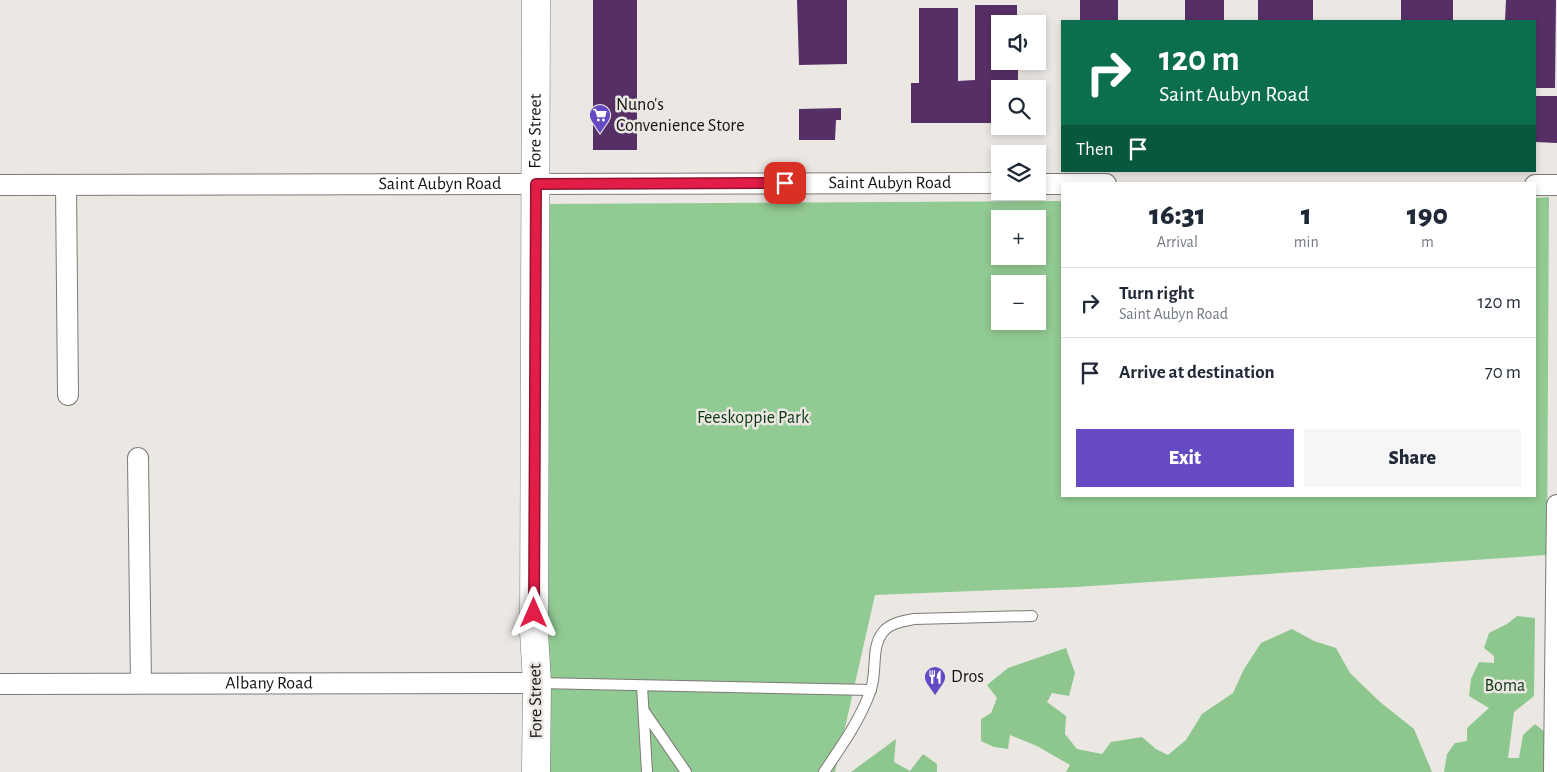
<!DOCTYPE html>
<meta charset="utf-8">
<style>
body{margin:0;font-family:"Alegreya Sans",sans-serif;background:#f6f6f7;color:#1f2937;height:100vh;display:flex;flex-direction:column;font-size:19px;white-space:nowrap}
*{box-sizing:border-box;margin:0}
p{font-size:16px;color:#747a83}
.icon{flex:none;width:28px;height:28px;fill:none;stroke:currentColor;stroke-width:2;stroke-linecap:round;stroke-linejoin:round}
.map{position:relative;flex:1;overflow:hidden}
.details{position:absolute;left:1061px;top:182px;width:475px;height:315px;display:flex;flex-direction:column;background:#fff;border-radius:0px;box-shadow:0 2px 8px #0003}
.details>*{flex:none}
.guide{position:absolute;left:1061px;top:20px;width:475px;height:152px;border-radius:0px;box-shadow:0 2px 8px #0003;background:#0b6e4f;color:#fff;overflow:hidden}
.fabs{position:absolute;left:991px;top:15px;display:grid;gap:10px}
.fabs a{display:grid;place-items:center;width:55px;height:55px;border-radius:0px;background:#fff;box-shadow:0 2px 8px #0003;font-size:25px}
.pin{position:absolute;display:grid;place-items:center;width:42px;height:42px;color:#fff;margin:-21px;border-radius:10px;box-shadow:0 2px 8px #0006}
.me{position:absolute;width:55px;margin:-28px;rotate:0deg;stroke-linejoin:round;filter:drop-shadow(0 0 4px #0008)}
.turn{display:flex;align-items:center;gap:18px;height:105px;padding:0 15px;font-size:22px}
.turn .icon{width:65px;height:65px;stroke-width:2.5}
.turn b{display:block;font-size:35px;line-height:42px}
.then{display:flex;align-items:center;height:48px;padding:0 15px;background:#0003;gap:10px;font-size:19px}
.eta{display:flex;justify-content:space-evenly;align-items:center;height:85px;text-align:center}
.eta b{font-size:30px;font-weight:800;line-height:35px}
.button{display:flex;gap:10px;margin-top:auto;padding:10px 15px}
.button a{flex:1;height:58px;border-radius:0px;background:#654ac3;color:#fff;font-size:20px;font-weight:800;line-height:58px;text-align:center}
.button a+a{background:#f6f6f7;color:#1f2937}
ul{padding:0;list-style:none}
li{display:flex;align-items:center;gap:15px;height:70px;padding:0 15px;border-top:1px solid #e0e1e3}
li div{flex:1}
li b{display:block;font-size:19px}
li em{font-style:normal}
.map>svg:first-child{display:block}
.green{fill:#92ca93;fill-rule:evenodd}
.forest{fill:#8dc78e}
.building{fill:#562f66}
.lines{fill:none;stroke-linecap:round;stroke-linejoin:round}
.lane-casing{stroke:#7d7a77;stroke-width:12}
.street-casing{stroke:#7d7a77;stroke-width:22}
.secondary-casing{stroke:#7d7a77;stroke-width:29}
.lane{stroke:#fff;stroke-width:10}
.street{stroke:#fff;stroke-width:20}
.secondary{stroke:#fff;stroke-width:28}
.route-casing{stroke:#92132f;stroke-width:12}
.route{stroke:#e11d48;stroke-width:9}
.labels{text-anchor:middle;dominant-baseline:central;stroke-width:5;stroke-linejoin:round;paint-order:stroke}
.poi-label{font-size:18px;fill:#141311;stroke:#ebe8e4;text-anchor:start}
.street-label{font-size:18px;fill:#141311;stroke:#ebe8e4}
.park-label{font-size:18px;fill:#0d3711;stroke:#ebe8e4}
</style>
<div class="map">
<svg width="1557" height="772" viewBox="0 0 1557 772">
<rect width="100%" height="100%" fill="#ebe8e4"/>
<path class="green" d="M1549 197 1547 555 1077 587 875 595 835 772H537L539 204 1062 201V496H1535V198ZM1000 219H1038V256H1000ZM1000 284H1038V321H1000Z"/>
<g class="forest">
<polygon points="1517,616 1535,618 1534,696 1514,712 1508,758 1519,758 1523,735 1535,724 1545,732 1548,772 1444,772 1447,754 1455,743 1467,741 1467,728 1489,708 1469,696 1471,679 1479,662 1494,663 1494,656 1484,648 1489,633 1507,624"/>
<polygon points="1292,629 1314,641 1336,648 1350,673 1380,702 1414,729 1432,772 1066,772 1070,765 1037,746 1010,735 1008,749 994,747 981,741 981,719 991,713 997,698 987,685 1008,668 1066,648 1075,673 1069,696 1052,693 1047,702 1066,716 1065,734 1077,749 1102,754 1111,742 1142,737 1156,749 1168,755 1186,740 1202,714 1233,693 1244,669 1261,643"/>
<polygon points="896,739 894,762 910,771 923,754 937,764 937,772 851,772"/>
</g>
<g class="building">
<rect x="593" y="0" width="44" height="150"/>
<polygon points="797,0 847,0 847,64 799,65"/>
<rect x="1080" y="0" width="38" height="21"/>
<rect x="1185" y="0" width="39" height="21"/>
<rect x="1258" y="0" width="55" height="21"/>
<rect x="1401" y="0" width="52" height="21"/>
<polygon points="1506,0 1556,0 1555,88 1535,88 1535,21 1505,21"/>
<polygon points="975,5 1017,5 1017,24 1000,24 1000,61 1018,61 1018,89 1000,89 1000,123 911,123 911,83 919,83 919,8 958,8 958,81 975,80"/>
<polygon points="1535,96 1557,96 1557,143 1535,142"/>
<polygon points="841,108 841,120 836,120 835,140 799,140 799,109"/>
</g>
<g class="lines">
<g class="lane-casing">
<g id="lane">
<polyline points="538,683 871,690"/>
<polyline points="642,686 647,772"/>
<polyline points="644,711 686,772"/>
<path d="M824 772C841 747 860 720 870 692 878 673 870 648 883 632 890 623 904 621 914 619L1032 616"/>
</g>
</g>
<g class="street-casing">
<g id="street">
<polyline points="1038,184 1106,184"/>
<path id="s1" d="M0 185 1000 183"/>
<polyline points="66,185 68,395"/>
<polyline points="1535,185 1557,185"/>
<polyline points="138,458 141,683"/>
<path id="s2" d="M0 684 537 683"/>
<polyline points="1554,772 1557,505"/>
</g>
</g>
<g class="secondary-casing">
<g id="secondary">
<path id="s3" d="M536 772 537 683 534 632 536 0"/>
</g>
</g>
<use href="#lane" class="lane"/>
<use href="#street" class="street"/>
<use href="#secondary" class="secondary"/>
</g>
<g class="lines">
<g class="route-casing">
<polyline id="route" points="534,613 536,184 785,183"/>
</g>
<use href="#route" class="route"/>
</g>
<defs>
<g id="supermarket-pin" transform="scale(1.125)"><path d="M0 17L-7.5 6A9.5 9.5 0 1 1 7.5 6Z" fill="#654ac3" stroke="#ebe8e4"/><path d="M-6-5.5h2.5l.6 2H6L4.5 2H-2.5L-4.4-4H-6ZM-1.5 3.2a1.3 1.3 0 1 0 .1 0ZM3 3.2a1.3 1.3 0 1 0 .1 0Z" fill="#fff"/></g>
<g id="restaurant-pin" transform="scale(1.125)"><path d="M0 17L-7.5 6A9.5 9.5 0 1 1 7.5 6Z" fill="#654ac3" stroke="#ebe8e4"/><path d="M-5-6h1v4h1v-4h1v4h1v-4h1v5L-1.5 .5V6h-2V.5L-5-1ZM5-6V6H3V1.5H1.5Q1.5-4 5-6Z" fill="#fff"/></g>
</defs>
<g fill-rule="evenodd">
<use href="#supermarket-pin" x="600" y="115"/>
<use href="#restaurant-pin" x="935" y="677"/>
</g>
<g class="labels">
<g class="poi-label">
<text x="616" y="105">Nuno's<tspan x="616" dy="21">Convenience Store</tspan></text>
<text x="951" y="677">Dros</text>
</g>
<g class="street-label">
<text stroke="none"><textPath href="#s3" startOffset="641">Fore Street</textPath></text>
<text stroke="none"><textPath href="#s1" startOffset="890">Saint Aubyn Road</textPath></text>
<text stroke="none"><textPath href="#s1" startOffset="440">Saint Aubyn Road</textPath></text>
<text stroke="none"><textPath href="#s2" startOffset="269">Albany Road</textPath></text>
<text transform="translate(536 701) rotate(-91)">Fore Street</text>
</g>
<g class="park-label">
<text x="753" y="418">Feeskoppie Park</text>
<text x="1505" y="686">Boma</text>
</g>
</g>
</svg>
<div class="fabs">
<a><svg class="icon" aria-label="sound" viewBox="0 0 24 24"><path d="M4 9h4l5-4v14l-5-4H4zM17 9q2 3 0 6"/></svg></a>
<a><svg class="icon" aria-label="search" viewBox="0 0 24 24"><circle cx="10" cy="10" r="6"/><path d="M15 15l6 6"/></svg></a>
<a><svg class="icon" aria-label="layers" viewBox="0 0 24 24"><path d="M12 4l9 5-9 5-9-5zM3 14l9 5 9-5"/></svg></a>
<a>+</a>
<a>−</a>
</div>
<div class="pin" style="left:785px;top:183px;background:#d93025"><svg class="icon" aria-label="arrive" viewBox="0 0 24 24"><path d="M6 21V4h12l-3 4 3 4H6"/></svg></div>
<svg class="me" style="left:534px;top:613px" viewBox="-20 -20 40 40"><path d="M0-17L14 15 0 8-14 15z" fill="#e11d48" stroke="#fff" stroke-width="4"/></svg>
<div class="guide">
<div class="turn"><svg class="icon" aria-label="right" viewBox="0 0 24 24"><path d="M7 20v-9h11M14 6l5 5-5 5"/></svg><div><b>120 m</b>Saint Aubyn Road</div></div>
<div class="then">Then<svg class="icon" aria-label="arrive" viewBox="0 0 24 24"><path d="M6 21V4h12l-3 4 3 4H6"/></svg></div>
</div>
<section class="details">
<div class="eta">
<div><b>16:31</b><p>Arrival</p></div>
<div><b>1</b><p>min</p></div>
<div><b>190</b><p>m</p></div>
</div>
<ul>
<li><svg class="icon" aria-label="right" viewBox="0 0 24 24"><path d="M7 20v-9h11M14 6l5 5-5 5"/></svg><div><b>Turn right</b><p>Saint Aubyn Road</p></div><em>120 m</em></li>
<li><svg class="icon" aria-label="arrive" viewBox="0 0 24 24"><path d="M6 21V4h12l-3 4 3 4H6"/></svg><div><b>Arrive at destination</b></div><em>70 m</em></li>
</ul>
<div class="button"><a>Exit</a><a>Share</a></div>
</section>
</div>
